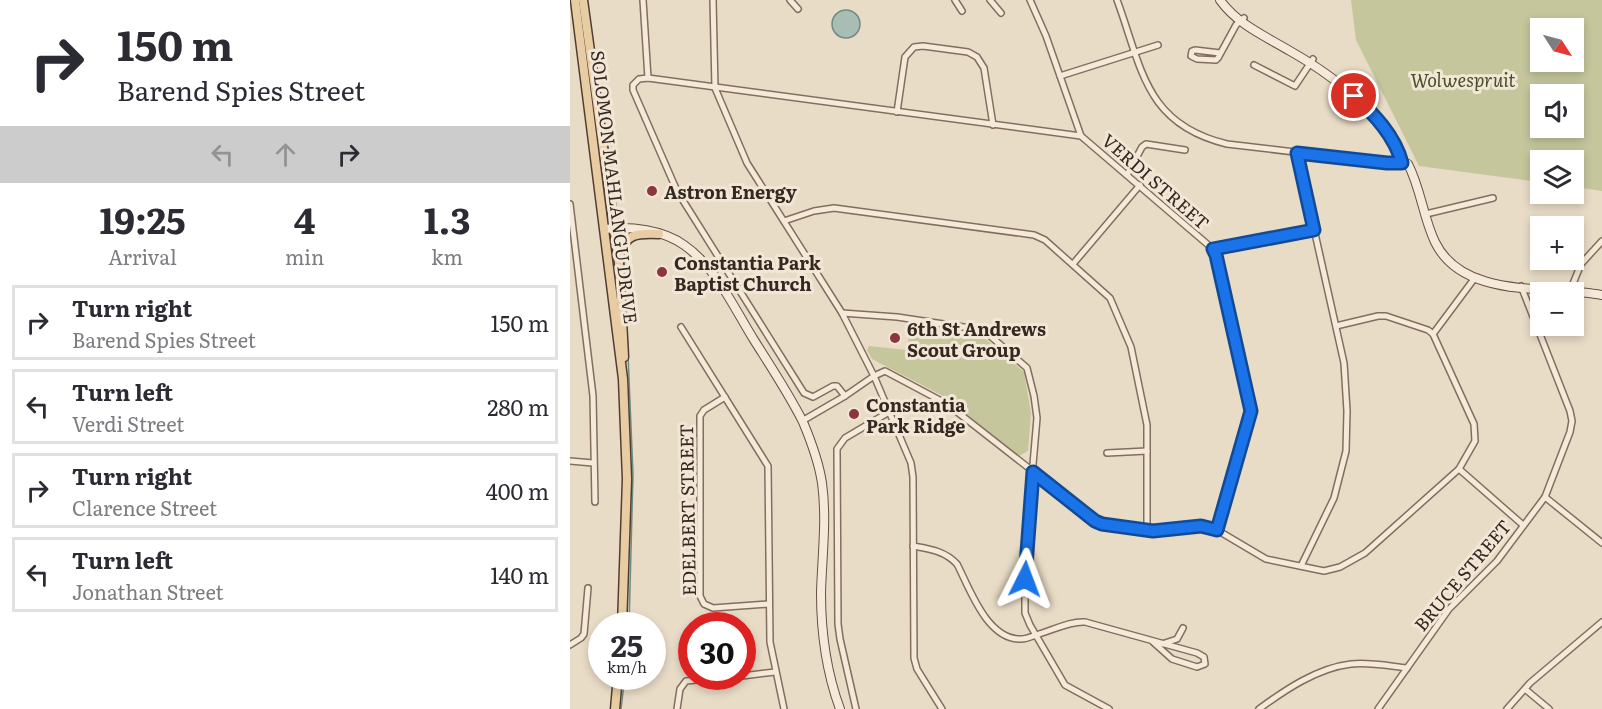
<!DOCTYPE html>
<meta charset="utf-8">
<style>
body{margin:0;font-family:Literata,serif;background:#f2f2f3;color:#2b2b33;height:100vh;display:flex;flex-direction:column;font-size:22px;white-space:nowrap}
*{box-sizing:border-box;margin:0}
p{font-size:20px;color:#7c7c81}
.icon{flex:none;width:33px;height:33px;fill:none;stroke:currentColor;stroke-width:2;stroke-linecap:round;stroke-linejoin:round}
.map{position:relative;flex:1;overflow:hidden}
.panel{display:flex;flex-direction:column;background:#fff;width:570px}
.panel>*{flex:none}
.hud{background:#fff;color:#2b2b33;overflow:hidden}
.needle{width:39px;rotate:126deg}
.buttons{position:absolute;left:960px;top:18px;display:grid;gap:12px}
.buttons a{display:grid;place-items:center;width:54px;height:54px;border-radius:0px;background:#fff;box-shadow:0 3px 9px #0003;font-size:30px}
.speed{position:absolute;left:18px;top:612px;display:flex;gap:12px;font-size:30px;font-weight:700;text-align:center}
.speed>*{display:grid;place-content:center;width:78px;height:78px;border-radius:50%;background:#fff;box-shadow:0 3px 9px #0003;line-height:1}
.speed small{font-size:15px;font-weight:400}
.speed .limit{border:9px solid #d22;background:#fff;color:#111}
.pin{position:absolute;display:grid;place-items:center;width:51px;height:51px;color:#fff;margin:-26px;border:3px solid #fff;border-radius:50%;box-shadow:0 2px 6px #0007}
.me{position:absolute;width:66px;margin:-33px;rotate:3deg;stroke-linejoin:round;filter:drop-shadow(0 0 4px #0008)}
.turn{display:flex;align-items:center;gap:21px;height:126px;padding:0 18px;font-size:27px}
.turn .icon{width:78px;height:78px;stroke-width:2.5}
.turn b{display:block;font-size:42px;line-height:51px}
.lanes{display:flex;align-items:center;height:57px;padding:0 18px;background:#0003;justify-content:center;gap:30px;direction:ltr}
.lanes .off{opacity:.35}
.eta{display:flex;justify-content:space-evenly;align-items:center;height:102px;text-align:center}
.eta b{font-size:36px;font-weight:700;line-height:42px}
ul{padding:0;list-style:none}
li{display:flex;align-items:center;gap:18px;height:75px;margin:0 12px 9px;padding:0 6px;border:3px solid #e1e1e2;border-radius:0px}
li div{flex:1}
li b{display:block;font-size:22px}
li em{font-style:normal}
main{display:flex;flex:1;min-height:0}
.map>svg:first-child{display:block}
.green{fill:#c5c69c;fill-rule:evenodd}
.water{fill:#a8beb5;stroke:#6f8b81;stroke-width:1.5}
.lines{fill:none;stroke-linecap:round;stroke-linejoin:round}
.stream{stroke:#6f8b81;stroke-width:1.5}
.street-casing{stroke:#836e5e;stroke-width:8}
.secondary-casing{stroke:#655041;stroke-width:10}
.primary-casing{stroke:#513e32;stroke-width:11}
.street{stroke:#f5ead9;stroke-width:5}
.secondary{stroke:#f5ead9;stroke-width:8}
.primary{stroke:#e8cca3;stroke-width:8}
.route-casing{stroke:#114b97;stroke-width:15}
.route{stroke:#1a73e8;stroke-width:10}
.poi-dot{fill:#8b353e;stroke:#f2e7d6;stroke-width:2}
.labels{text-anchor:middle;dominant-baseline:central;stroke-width:6;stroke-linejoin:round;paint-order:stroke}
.park-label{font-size:18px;font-style:italic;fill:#494f29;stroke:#f2e7d6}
.street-label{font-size:18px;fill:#352820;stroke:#f2e7d6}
.poi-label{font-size:18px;font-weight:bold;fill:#352820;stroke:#f2e7d6;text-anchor:start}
</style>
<main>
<section class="panel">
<div class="hud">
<div class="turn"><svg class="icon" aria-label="right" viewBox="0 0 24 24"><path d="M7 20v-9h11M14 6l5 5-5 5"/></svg><div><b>150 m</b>Barend Spies Street</div></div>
<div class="lanes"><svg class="icon off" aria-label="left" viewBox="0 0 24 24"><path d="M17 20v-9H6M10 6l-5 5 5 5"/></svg><svg class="icon off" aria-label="ahead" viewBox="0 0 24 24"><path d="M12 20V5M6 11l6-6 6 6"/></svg><svg class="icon" aria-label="right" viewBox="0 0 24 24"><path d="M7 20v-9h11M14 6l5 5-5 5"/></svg></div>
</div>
<div class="eta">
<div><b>19:25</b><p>Arrival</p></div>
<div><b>4</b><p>min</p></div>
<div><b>1.3</b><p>km</p></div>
</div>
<ul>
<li><svg class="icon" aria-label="right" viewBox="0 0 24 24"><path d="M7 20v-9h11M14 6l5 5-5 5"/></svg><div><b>Turn right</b><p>Barend Spies Street</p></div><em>150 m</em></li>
<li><svg class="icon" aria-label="left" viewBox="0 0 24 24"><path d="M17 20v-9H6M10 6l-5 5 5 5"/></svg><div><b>Turn left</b><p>Verdi Street</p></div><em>280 m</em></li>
<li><svg class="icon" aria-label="right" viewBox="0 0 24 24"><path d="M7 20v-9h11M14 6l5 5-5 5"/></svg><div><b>Turn right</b><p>Clarence Street</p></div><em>400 m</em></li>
<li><svg class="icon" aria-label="left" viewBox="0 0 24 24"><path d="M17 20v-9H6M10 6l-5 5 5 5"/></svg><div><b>Turn left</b><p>Jonathan Street</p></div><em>140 m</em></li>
</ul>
</section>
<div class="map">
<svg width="1032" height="709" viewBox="0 0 1032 709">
<rect width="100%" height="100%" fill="#e9dcc7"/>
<g class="green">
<path d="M781 0H1032V191L1004 187V160H970V182L849 166 786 40ZM970 28H1004V62H970ZM970 94H1004V128H970Z"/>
<polygon points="340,325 412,336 454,372 461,413 458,451 449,456 375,397 302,359 297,350 299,346 337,350"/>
</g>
<circle class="water" cx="276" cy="24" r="14"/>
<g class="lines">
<g class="stream">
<polyline points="54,259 63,474 59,626"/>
<polyline points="51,709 55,676"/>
</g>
<g class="street-casing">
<g id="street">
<polyline points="73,0 78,78"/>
<polyline points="143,0 145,88 177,163 272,313 304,376 341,463 343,477 344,658 347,669 372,709"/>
<polyline points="220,0 228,9"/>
<polyline points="385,0 392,11"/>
<polyline points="420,0 431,13"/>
<polyline points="460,0 476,36 511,136"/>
<path d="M547 0C572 67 574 124 657 144L817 163H832"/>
<polyline points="650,53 625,50 622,51 621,56 627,59 646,60 648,58 666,25 674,18"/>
<polyline points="684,65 725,86 743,59"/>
<polyline points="490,76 588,45"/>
<polyline points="327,112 335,57 344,47 353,46 398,52 407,57 414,68 423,125"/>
<polyline points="727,153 774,363 777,411 776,451 764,498 731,566"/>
<polyline points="815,166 833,166"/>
<polyline points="557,175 572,147 576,144 615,150"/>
<polyline points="0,204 23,396 25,502"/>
<polyline points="856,214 923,198"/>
<polyline points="214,221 244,211 264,208 464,235 475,240 540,298 561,347 577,425 577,530"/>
<polyline points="643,249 744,230"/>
<polyline points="503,264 570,185"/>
<polyline points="1000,291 1011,264 1032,241"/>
<polyline points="272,313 327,317 407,329 418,334 457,368 464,396 467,418 455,557 455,613 460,625 495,685 539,709"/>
<polyline points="111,327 198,466 200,642 214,709"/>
<polyline points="863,334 904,279"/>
<polyline points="275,396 267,386 263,386 243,397 234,393 107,191 63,90 63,85 69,79 78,78 511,136 643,249 646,255 681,411 647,530"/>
<polyline points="155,397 134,410 130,416 130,596 134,604 143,608 199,604"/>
<polyline points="232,421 275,396 304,376 315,371 377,404 529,523 583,531 636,527 647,530 696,559 754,571 770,567 795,553 889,469 905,441 904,424 863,334 858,330 816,316 808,316 766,326"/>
<polyline points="537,453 577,451"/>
<polyline points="0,461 23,463"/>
<polyline points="889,469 953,525"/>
<polyline points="975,497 1032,543"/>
<path d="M343 546C360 549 375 551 387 564 400 589 417 640 451 639 457 639 463 636 469 634 483 630 500 621 515 622L627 653 634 657 635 664 627 667 602 659 583 642"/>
<polyline points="592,644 607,639 613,628"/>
<polyline points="0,645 11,638 14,634 18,588"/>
<polyline points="172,676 205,672"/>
<polyline points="955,689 979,709"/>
<polyline points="107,709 110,689 116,681 167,676"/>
<polyline points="286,709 270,639 268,624 267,449 275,438 319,412"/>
<path d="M689 709C715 690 747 668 781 664 799 662 819 666 837 668"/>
<polyline points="808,709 879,609 927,561 975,497 1000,432 1002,421 1000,411 951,286"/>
<polyline points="937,709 960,683 1032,622"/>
</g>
</g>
<g class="secondary-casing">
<g id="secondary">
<path d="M650 0C667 24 695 36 720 51 766 77 811 112 833 162"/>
<path d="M838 164C851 189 853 217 865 242 893 300 979 285 1032 295"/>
<path d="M35 229C61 226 93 230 114 245 146 267 164 308 184 340 201 367 219 394 233 422 241 441 249 463 252 483 257 519 252 556 251 593 251 633 256 671 270 709"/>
</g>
</g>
<g class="primary-casing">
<g id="primary">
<polyline points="5,0 53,379 57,479 52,626"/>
<polyline points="13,0 49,263 54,357"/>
<path d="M49 257C54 233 68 233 89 234"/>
<polyline points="45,709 48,676"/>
</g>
</g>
<use href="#street" class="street"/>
<use href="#secondary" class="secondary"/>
<use href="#primary" class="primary"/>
</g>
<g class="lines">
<g class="route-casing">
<path id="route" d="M455 579 463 472 525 521 532 524 583 531 631 526 647 530 681 411 646 255 643 249 744 230 727 153 817 163H832C825 136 804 114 784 96"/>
</g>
<use href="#route" class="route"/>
</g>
<g class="poi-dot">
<circle cx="82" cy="191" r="6"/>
<circle cx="92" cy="272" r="6"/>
<circle cx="325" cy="338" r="6"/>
<circle cx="284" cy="414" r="6"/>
</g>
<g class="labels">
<g class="park-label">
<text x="893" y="79">Wolwespruit</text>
</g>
<g class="street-label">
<text transform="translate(586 181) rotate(41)">VERDI STREET</text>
<text transform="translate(45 187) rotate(83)">SOLOMON MAHLANGU DRIVE</text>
<text transform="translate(117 510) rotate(-91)">EDELBERT STREET</text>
<text transform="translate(892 575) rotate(-50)">BRUCE STREET</text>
</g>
<g class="poi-label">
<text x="94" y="191">Astron Energy</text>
<text x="104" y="262">Constantia Park<tspan x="104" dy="21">Baptist Church</tspan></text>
<text x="337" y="328">6th St Andrews<tspan x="337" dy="21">Scout Group</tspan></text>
<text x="296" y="404">Constantia<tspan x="296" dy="21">Park Ridge</tspan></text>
</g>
</g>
</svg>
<div class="buttons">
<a><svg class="needle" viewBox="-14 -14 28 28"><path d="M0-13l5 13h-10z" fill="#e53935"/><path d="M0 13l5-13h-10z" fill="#7c7c81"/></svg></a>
<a><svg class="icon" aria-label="sound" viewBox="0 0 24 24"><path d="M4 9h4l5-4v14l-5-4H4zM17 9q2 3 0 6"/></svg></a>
<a><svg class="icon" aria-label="layers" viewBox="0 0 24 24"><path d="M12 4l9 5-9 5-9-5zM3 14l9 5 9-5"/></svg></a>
<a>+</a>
<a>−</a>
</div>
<div class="speed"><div>25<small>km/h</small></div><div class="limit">30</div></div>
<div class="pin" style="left:784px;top:96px;background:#d93025"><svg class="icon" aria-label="arrive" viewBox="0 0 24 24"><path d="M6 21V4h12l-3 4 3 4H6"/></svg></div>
<svg class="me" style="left:455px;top:579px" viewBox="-20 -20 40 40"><path d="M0-17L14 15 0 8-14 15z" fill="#1a73e8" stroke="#fff" stroke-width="4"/></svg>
</div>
</main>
